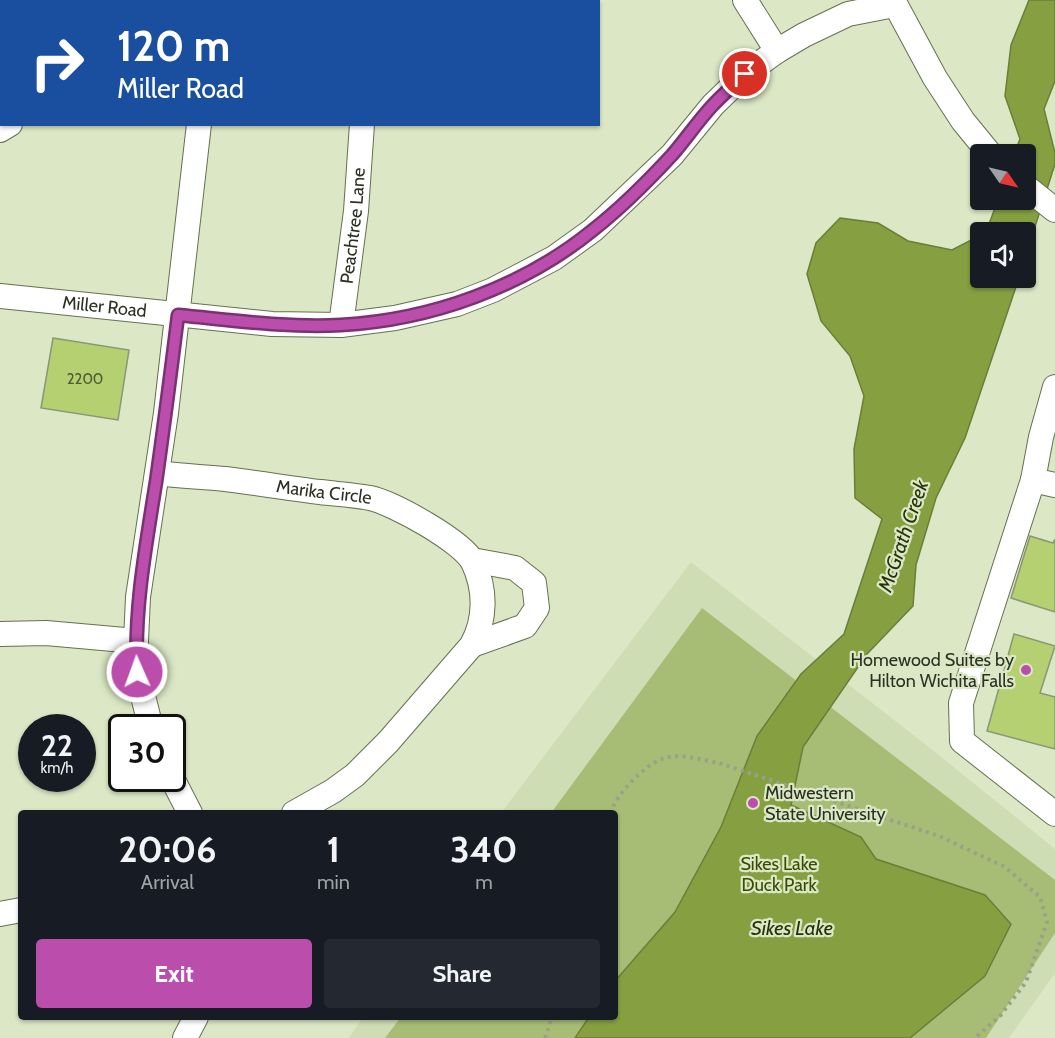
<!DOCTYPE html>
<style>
body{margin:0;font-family:Cabin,sans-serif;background:#242831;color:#f1f3f6;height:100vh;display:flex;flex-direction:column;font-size:22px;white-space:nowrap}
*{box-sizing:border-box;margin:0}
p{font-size:20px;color:#9ea1a6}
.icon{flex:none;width:33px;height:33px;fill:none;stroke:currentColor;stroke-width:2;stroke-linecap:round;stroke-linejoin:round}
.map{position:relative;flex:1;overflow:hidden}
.side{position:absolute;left:18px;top:810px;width:600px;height:210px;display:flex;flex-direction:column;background:#171b24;border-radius:6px;box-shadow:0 2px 4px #0004}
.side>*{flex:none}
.hud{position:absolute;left:0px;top:0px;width:600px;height:126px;box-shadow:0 2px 4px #0004;background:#1a4fa0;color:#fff;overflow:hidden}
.needle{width:39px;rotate:124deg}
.buttons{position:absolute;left:970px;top:144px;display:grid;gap:12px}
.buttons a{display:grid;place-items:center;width:66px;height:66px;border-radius:6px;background:#171b24;box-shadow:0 2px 4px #0004;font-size:30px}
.speed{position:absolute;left:18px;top:714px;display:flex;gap:12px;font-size:30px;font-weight:700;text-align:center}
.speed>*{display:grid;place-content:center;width:78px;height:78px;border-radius:50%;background:#171b24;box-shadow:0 2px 4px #0004;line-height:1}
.speed small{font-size:15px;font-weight:400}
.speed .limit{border:3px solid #111;border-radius:9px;background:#fff;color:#111}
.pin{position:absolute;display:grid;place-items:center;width:51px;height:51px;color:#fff;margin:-26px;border:3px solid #fff;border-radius:50%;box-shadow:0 2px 6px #0007}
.me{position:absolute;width:66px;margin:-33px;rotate:358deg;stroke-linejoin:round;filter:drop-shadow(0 0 4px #0008)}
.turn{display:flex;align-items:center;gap:21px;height:126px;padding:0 18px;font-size:27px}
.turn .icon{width:78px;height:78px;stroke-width:2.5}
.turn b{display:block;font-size:42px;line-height:51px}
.eta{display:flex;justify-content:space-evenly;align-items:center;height:102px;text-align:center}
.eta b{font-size:36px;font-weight:700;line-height:42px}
.cta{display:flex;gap:12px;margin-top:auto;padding:12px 18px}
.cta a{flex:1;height:69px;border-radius:6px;background:#bb4ead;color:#fff;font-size:24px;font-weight:700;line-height:69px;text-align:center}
.cta a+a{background:#242831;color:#f1f3f6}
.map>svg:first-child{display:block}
.built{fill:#cfddb4}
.green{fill:#a7bd75}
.water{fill:#86a041;stroke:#6b7e38;stroke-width:1.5}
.building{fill:#b4d071;stroke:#8b9676;stroke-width:1.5}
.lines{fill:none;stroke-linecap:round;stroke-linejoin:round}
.minor-casing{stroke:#667051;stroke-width:26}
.path{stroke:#98a288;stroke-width:4;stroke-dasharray:3 4.5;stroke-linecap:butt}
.minor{stroke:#fff;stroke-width:24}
.route-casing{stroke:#7a3370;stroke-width:15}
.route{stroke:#bb4ead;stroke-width:10}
.poi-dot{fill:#bb4ead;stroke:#dbe7c5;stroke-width:2}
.labels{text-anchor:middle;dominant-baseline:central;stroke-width:4.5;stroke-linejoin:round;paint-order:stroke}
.number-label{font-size:15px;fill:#4d5836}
.street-label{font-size:18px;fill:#2b3023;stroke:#dbe7c5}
.poi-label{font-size:18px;fill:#2b3023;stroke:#dbe7c5;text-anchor:end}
.park-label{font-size:18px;fill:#3a4a01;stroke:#dbe7c5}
.water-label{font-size:20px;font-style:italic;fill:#28320a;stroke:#dbe7c5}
</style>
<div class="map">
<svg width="1055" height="1038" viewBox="0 0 1055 1038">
<rect width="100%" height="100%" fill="#dbe7c5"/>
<polygon class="built" points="691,562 925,744 1055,849 1055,973 1009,1038 349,1038 363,1017 615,1017 615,813 501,813"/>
<polygon class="green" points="702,608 1055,880 1055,933 986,1038 385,1038 401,1017 615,1017 615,813 551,813"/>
<g class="water">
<polygon points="1029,0 1055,0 1055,81 1044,109 1055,153 1055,164 1026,255 1026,232 986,232 998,200 1026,200 1026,154 1014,154 1020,139 1005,96 1011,45"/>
<polygon points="840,218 878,223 908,241 952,250 981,235 981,278 1019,278 965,438 936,498 916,565 913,606 867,654 803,747 791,805 861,837 876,859 985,895 1011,924 985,976 910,1038 575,1038 589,1017 615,1017 615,981 675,912 721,827 757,736 801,674 844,634 882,519 855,498 854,449 864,396 850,356 821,321 807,274 816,243"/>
</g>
<g class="building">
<polygon points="53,338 129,350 118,420 41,408"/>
<polygon points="1030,536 1053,543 1055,539 1055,612 1011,598"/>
<polygon points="1014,634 1055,646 1040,693 1055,697 1055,749 987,731"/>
</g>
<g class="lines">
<g class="minor-casing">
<g id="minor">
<polyline points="745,0 777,51"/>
<polyline points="893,0 935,78 963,121 990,154"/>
<polyline points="32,2 32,0"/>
<polyline points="212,2 212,0"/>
<polyline points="370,2 370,0"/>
<polyline points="0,130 10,124"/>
<polyline points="1026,187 1055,210"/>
<path id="s1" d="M0 296 272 324 341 325 395 318 457 304 493 290 554 258 593 230 672 155 713 105 745 74 777 51 804 35 848 14 894 5"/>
<path id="s2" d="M341 325 356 211 362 124"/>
<polyline points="1055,387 1041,437 1033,480 1055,485"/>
<path id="s3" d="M157 473C180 476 203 477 225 479 257 483 289 488 320 492 336 494 354 495 370 498 393 503 462 541 473 562 486 589 486 619 472 645L388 742 355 775 333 791 294 813"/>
<polyline points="1033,480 961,703 962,741 1055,814"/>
<polyline points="0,634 46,633 136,641"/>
<polyline points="472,645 525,626 537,608 534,583 515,568 472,560"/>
<polyline points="151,728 137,672 136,641 138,597 166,413 199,124"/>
<polyline points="172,778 190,813"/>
<polyline points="0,914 21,910"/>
<polyline points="185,1038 196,1017"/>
</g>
</g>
<g class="path">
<path d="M610 813C617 794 643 766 662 759 679 752 702 760 719 763L939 836 1005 867 1040 897 1047 922 1026 982 1000 1016 975 1038"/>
<polyline points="545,1038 552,1017"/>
</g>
<use href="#minor" class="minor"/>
</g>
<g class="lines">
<g class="route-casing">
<path id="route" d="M137 672C134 608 146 545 156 482 164 426 171 371 178 315 232 320 287 328 341 325 431 320 523 287 593 230 621 208 648 181 672 155 686 139 698 121 712 106 722 95 734 85 745 74"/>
</g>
<use href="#route" class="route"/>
</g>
<g class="poi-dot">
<circle cx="1026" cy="670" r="6"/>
<circle cx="753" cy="803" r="6"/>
</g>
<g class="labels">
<g class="number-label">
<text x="85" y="379">2200</text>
</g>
<g class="street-label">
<text stroke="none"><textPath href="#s2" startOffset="100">Peachtree Lane</textPath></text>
<text stroke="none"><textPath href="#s1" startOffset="105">Miller Road</textPath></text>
<text stroke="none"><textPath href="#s3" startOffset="168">Marika Circle</textPath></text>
</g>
<g class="poi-label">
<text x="1014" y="660">Homewood Suites by<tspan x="1014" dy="21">Hilton Wichita Falls</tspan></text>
<text x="765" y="793" text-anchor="start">Midwestern<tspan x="765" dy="21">State University</tspan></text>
</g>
<g class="park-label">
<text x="779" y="864">Sikes Lake<tspan x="779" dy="21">Duck Park</tspan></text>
</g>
<g class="water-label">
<text transform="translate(903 536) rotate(-71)">McGrath Creek</text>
<text x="792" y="928">Sikes Lake</text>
</g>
</g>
</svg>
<div class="buttons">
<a><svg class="needle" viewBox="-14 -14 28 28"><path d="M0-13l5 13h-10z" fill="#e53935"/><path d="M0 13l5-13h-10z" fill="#9ea1a6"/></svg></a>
<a><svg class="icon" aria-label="sound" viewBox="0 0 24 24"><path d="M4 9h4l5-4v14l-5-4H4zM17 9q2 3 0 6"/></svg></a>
</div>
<div class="speed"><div>22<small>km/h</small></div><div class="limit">30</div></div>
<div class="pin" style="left:745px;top:74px;background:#d93025"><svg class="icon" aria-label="arrive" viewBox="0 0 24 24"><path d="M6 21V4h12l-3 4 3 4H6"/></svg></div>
<svg class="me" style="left:137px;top:672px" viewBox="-20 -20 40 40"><circle r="17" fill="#bb4ead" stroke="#fff" stroke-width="3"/><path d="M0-11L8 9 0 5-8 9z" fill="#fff"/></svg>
<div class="hud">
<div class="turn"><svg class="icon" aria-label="right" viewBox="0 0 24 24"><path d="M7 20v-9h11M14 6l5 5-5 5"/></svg><div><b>120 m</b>Miller Road</div></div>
</div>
<section class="side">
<div class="eta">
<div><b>20:06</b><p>Arrival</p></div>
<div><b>1</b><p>min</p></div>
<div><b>340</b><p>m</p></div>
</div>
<div class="cta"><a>Exit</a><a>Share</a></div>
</section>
</div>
